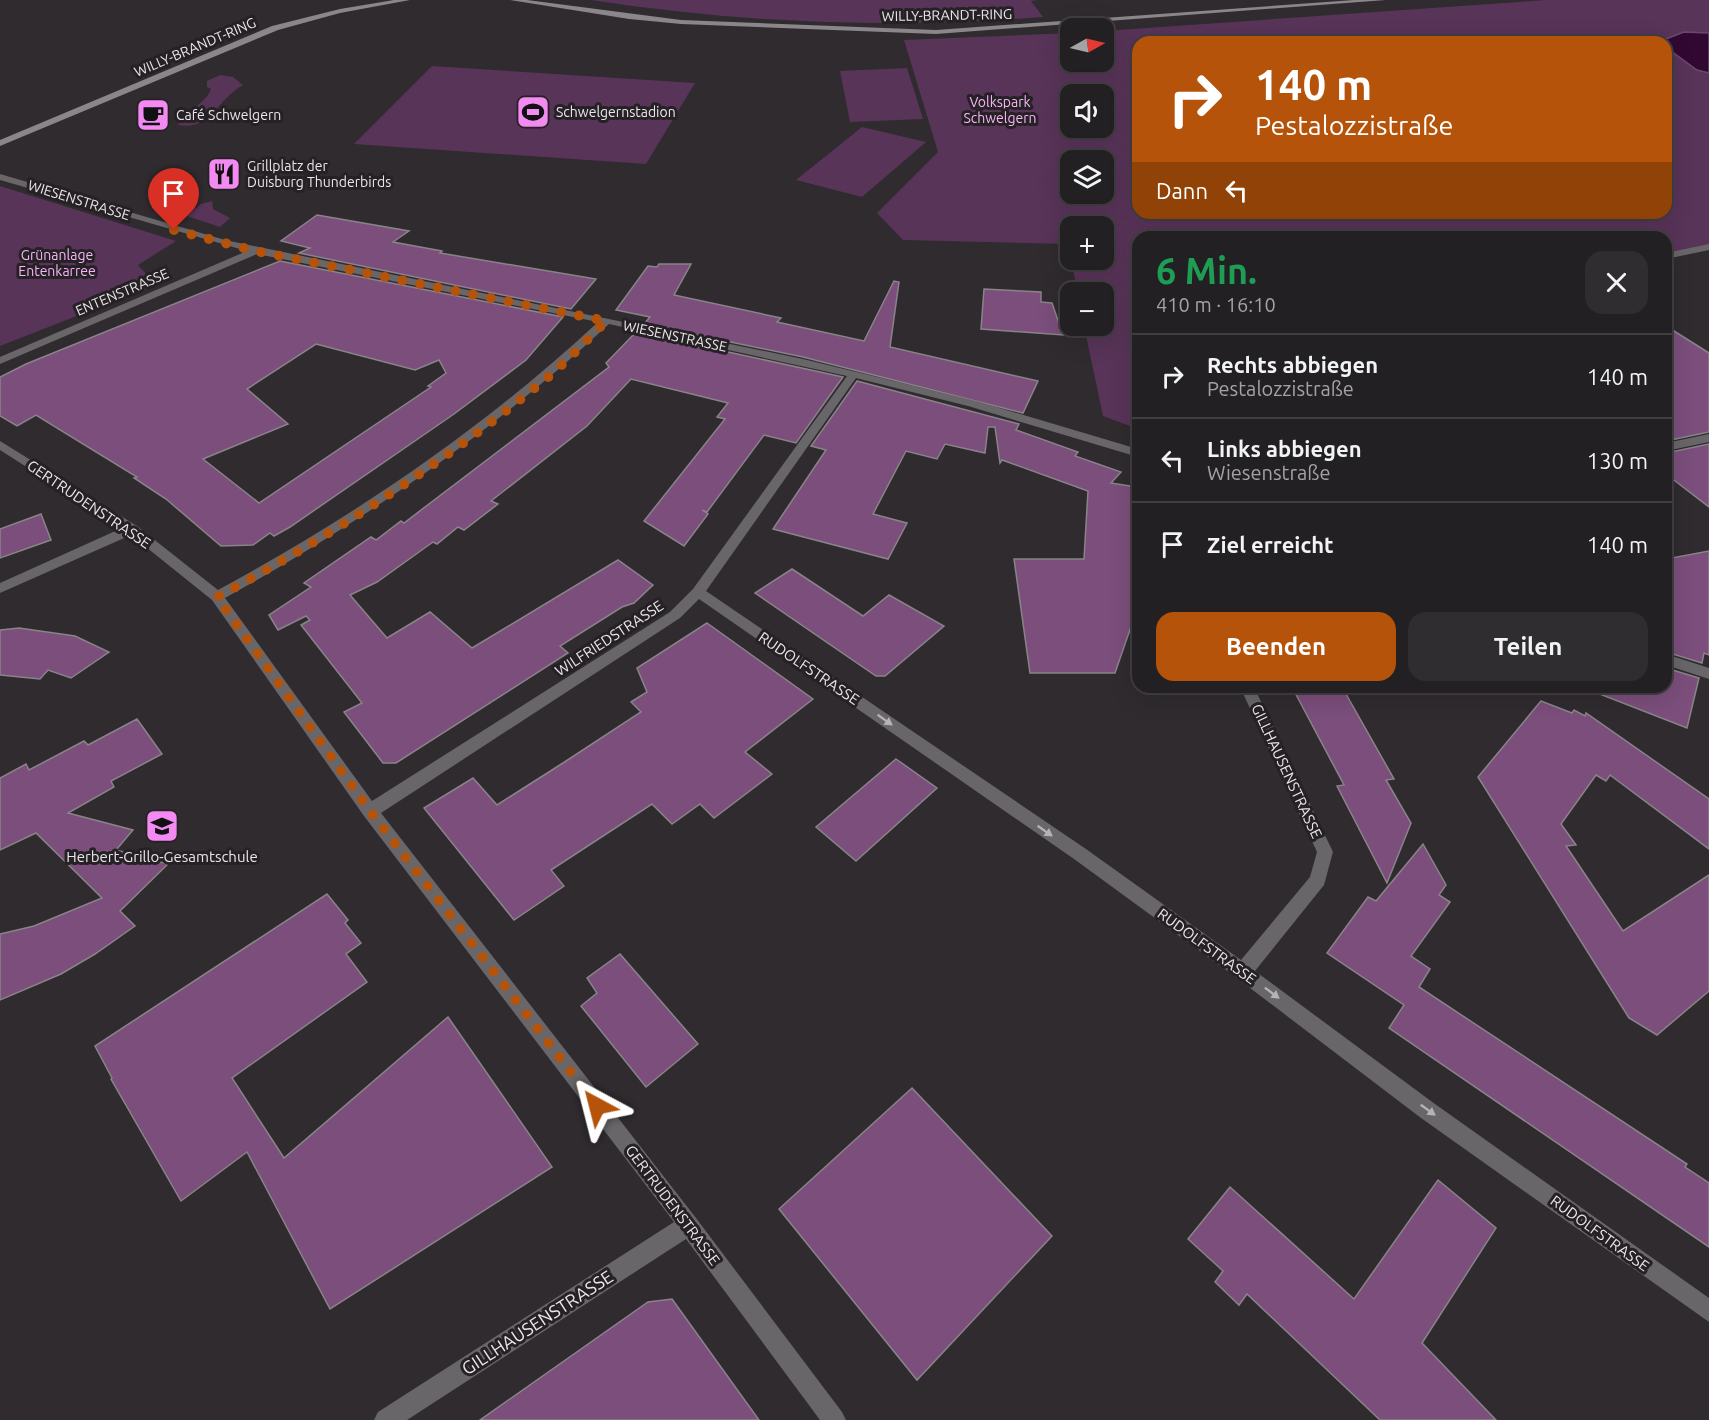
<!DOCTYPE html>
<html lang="de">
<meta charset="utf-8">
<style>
body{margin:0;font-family:Ubuntu,sans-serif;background:#2f2d30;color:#f1f3f6;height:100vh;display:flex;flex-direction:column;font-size:22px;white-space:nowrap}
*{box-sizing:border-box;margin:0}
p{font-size:20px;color:#a3a3a6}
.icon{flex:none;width:33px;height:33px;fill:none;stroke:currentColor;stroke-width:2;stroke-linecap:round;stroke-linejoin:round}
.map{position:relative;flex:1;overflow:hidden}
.side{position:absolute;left:1132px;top:231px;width:540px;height:462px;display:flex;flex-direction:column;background:#232023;border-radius:18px;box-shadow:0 6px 24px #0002,0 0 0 2px #403e41}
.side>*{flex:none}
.guide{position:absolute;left:1132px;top:36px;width:540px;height:183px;border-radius:18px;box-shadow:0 6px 24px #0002,0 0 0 2px #403e41;background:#b45309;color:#fff;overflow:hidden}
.needle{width:39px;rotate:82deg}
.fabs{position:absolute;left:1060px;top:18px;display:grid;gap:12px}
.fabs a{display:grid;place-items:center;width:54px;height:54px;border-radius:12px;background:#232023;box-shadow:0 6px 24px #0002,0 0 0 2px #403e41;font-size:30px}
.pin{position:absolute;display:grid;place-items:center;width:51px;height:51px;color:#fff;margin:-62px -26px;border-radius:50% 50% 50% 0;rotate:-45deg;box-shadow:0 0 6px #0007}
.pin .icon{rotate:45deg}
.me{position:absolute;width:66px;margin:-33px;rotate:322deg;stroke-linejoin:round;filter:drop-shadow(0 0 4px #0008)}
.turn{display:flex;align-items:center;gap:21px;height:126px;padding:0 24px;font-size:27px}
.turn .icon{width:78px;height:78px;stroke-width:2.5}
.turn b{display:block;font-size:42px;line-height:51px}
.then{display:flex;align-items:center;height:57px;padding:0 24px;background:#0003;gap:12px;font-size:22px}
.round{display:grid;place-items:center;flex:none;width:63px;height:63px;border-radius:18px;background:#2f2d30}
.headline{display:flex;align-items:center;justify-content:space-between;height:102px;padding:0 24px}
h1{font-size:36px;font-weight:600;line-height:45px;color:#1e9e55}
.primary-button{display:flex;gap:12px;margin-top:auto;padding:12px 24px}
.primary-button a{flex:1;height:69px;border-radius:18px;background:#b45309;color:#fff;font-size:24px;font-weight:600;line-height:69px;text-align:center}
.primary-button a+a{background:#2f2d30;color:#f1f3f6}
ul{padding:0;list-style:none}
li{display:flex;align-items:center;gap:18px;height:84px;padding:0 24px;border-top:2px solid #403e41}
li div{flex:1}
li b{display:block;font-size:22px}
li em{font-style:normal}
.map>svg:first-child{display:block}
.green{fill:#583458;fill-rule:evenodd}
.water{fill:#310832;stroke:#684b69;stroke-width:1.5}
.building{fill:#7b4e7b;stroke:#898489;stroke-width:1.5;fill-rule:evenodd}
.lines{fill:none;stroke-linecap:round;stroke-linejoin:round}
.street{fill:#686668;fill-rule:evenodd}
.secondary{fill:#8a8689;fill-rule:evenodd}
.oneway{fill:#b6b3b6}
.route{stroke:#b45309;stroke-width:10;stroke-dasharray:0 18}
.labels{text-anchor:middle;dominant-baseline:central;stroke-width:6;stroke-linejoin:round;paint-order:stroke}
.far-street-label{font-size:14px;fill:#eae7ea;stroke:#252125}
.far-park-label{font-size:14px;fill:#fab4f9;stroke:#252125}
.far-poi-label{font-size:14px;fill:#eae7ea;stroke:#252125;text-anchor:start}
.street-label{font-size:15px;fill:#eae7ea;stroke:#252125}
.poi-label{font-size:15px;fill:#eae7ea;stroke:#252125}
.near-street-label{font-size:18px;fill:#eae7ea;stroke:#252125}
</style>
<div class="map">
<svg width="1709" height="1420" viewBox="0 0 1709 1420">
<rect width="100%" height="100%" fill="#2f2b2f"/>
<g class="green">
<path d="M591 0H1040L1031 1 1043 17C892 29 740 23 591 0Z"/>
<path d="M1546 0H1709V248L1667 255 1666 237H1138V429L1103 416 1084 326H1104V292H1078L1067 244 903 240 877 213 938 152 904 40 1071 33V62H1104V31ZM1138 42H1666V213H1138ZM1071 94H1104V128H1071ZM1071 160H1104V194H1071ZM1071 226H1104V260H1071Z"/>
<polygon points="432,66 695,83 646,164 354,144"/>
<polygon points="907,68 923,119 850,122 840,71"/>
<path d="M220 75 233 77 243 85C216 100 211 131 178 125 181 111 203 108 211 89L207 87V81Z"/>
<polygon points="862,127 926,142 862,197 796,180"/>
<polygon points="0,186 176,241 138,265 156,285 0,346"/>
<polygon points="212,201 213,209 230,218 220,227 187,216 201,204"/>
</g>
<polygon class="water" points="1684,32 1709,33 1709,73 1697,70 1667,48 1666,42 1658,42"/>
<g class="building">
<polygon points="317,215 409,231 393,242 442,251 440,253 596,279 571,309 299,253 310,248 281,241"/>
<path d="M280 261 563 317 526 360 454 414 290 527 274 536 270 533 253 545 221 546 166 499 134 478 137 477 36 415 17 426 0 416V377L26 364ZM316 344 415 370 439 360 446 373 428 386 431 387 259 503 203 459 288 424 247 389Z"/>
<polygon points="659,264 691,264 674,295 781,318 777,322 864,341 894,281 899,282 890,347 1038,381 1023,413 803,357 644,324 650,317 616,310 648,266 657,267"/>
<polygon points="984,289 1041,292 1041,302 1052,303 1063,335 981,329"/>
<polygon points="1666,326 1709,353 1709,432 1666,441"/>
<polygon points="636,332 843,377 796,443 764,435 707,512 702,510 708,514 684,546 644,521 725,419 717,417 728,403 631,379 587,426 491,501 498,504 464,530 458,527 437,544 433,542 377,582 350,595 387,638 430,612 472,648 618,560 653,585 634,603 622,607 560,646 568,653 396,763 383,763 344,712 362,703 301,625 310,620 306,616 278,630 269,615 311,587 304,583 371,537 376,540 401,521 404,523 609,367 606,363"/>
<polygon points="857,381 1019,424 1016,430 1078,452 1075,456 1121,472 1111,483 1136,487 1134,618 1115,673 1030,673 1014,559 1084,559 1088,491 1002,460 1000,463 995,427 988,427 985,453 945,444 937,459 906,451 873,514 907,523 888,559 773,529 826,450 811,446"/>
<polygon points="1709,444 1709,507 1666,474 1666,453"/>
<polygon points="41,514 51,540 0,558 0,529"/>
<polygon points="1709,551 1709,655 1704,653 1702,663 1666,652 1666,559"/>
<polygon points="792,569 863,616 889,595 944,626 885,676 876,676 755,593"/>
<polygon points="707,623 813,699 745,752 772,774 714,818 700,804 672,824 652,804 551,870 564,886 514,920 424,808 473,778 497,805 563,763 641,712 631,702 647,692 637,668"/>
<polygon points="19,628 75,636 109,652 71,678 48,670 40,679 0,675 0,630"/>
<polygon points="1666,668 1699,678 1687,728 1587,689 1588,687 1666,687"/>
<polygon points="1292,687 1342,687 1394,779 1386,780 1411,823 1387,883 1337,786 1344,785"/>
<polygon points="1541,701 1572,713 1574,710 1585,716 1586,713 1709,799 1709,849 1610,775 1606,781 1596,775 1561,824 1576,845 1566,846 1623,931 1709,875 1709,991 1657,1035 1629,1018 1478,777"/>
<polygon points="137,719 162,754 111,781 114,787 68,813 133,830 116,850 168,864 120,911 135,926 95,954 61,974 0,1000 0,934 34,926 102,898 36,833 0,850 0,778 26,764 29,770 84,741 88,745"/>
<polygon points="896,759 937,788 856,861 816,827"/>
<polygon points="1423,844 1446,885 1439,895 1450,902 1411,956 1430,969 1419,987 1687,1164 1685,1167 1709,1183 1709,1247 1389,1028 1404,1005 1327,953 1368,897 1376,901"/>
<polygon points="327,894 348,920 345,923 361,943 346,954 367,982 232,1078 284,1158 448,1017 552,1167 330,1309 247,1152 181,1201 111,1079 112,1078 95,1046"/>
<polygon points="620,954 698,1044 646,1087 581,1006 597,993 587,978"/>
<polygon points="912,1088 1052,1236 917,1380 779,1209"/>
<polygon points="1438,1180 1496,1228 1422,1343 1496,1420 1380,1420 1247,1294 1239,1305 1215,1282 1223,1271 1188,1239 1230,1187 1354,1299"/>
<polygon points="672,1299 759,1420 480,1420 648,1302"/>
</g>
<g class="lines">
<g class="street">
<path d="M0 174 225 240 803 359 976 401 1138 449V457L968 406 856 378 706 591 1086 849 1241 960 1310 877 1317 852 1240 687H1254L1333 852 1324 885 1255 971 1435 1104 1709 1298V1322L1421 1118 1237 978 1074 859 699 599 680 618 381 813 696 1218 842 1412 846 1420H820L686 1239 407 1420H374L378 1412 674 1222 364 816 212 600 131 535 0 593V583L122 528 0 450V441L137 526 218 590C356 515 483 429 598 322L257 254 0 364V357L247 251 0 180ZM609 324 847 376 693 589 670 612 372 801 225 598C364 521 492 433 609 324Z"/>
<polygon points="1709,244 1709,250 1666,259 1666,253"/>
<polygon points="1709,434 1709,442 1666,451 1666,443"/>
<polygon points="1666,654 1709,668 1709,679 1666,665"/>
</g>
<g class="secondary">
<polygon points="394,0 410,0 340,13 278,30 0,146 0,140 272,26 340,9"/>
<polygon points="510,0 527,0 681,20 936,30 1354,0 1386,0 936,34 681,24 629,19"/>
</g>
</g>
<defs><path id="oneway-solid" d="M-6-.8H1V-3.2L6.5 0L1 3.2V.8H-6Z" transform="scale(1.5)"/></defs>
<g class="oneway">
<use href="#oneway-solid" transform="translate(885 720) rotate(35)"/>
<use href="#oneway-solid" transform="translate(1045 831) rotate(35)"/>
<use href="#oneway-solid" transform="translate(1272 993) rotate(37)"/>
<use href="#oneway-solid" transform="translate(1428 1110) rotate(36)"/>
</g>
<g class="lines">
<path class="route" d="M174 230 255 251 606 321C587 340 568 360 547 378 445 462 333 535 217 597L370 811 597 1106"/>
</g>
<defs>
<g id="stadium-square" transform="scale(1.725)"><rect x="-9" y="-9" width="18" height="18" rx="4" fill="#f28af2" stroke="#252125"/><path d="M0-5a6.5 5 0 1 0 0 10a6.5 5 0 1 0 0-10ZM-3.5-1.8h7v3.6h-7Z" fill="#111"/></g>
<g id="cafe-square" transform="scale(1.725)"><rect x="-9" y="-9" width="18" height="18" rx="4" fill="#f28af2" stroke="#252125"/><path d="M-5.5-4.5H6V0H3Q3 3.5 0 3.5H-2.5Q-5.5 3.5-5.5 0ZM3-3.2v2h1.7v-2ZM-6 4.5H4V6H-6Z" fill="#111"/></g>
<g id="restaurant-square" transform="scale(1.725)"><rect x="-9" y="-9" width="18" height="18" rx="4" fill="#f28af2" stroke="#252125"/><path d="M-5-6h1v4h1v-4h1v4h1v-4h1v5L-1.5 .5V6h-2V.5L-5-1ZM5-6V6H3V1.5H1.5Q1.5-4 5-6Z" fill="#111"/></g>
<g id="school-square" transform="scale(1.725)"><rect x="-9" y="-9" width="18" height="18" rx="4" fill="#f28af2" stroke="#252125"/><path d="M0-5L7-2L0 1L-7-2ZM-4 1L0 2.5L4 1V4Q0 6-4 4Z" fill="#111"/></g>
</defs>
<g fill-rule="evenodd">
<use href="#stadium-square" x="533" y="112"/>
<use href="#cafe-square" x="153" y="115"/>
<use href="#restaurant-square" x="224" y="174"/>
<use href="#school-square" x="162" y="826"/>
</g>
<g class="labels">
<g class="far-street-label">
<text transform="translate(947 15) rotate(-1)">WILLY-BRANDT-RING</text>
<text transform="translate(195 47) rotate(-23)">WILLY-BRANDT-RING</text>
<text transform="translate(79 200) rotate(17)">WIESENSTRASSE</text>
<text transform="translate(122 292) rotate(-23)">ENTENSTRASSE</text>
<text transform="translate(675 336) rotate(12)">WIESENSTRASSE</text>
</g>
<g class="far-park-label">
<text x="1000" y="102">Volkspark<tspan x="1000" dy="16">Schwelgern</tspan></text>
<text x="57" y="255">Grünanlage<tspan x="57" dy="16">Entenkarree</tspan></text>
</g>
<g class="far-poi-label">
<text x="556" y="112">Schwelgernstadion</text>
<text x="176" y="115">Café Schwelgern</text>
<text x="247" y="166">Grillplatz der<tspan x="247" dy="16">Duisburg Thunderbirds</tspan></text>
</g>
<g class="street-label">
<text transform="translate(89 504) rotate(34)">GERTRUDENSTRASSE</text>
<text transform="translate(609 638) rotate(-33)">WILFRIEDSTRASSE</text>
<text transform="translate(809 668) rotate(34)">RUDOLFSTRASSE</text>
<text transform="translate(1287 771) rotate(65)">GILLHAUSENSTRASSE</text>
<text transform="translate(1207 946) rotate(36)">RUDOLFSTRASSE</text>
<text transform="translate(673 1205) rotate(53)">GERTRUDENSTRASSE</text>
<text transform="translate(1600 1233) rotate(36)">RUDOLFSTRASSE</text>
</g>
<g class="poi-label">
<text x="162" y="856">Herbert-Grillo-Gesamtschule</text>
</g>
<g class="near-street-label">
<text transform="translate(537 1322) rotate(-33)">GILLHAUSENSTRASSE</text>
</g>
</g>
</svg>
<div class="fabs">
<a><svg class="needle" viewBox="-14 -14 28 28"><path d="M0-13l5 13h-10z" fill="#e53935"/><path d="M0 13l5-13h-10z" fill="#a3a3a6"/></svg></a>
<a><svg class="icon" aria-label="sound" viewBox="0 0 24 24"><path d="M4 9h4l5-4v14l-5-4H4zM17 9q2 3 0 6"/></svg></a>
<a><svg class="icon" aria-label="layers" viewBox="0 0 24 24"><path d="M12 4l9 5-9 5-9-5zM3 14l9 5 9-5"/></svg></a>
<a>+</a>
<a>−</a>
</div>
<div class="pin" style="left:174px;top:230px;background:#d93025"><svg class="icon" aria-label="arrive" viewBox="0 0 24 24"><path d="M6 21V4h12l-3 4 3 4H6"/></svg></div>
<svg class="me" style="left:597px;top:1106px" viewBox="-20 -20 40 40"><path d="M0-17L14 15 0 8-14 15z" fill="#b45309" stroke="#fff" stroke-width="4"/></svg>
<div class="guide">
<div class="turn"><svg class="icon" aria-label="right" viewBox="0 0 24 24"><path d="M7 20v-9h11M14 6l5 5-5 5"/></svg><div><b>140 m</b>Pestalozzistraße</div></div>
<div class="then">Dann<svg class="icon" aria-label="left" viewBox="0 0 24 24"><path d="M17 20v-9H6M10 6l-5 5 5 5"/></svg></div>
</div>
<section class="side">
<div class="headline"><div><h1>6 Min.</h1><p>410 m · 16:10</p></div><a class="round"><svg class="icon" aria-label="close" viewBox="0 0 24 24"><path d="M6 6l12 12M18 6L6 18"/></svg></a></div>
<ul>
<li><svg class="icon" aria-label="right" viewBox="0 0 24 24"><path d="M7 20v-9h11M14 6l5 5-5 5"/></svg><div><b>Rechts abbiegen</b><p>Pestalozzistraße</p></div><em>140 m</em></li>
<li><svg class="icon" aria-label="left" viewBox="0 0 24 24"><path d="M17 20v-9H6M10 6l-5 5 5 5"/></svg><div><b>Links abbiegen</b><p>Wiesenstraße</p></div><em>130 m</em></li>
<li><svg class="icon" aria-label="arrive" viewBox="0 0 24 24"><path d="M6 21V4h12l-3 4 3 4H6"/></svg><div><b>Ziel erreicht</b></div><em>140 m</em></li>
</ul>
<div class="primary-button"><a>Beenden</a><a>Teilen</a></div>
</section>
</div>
